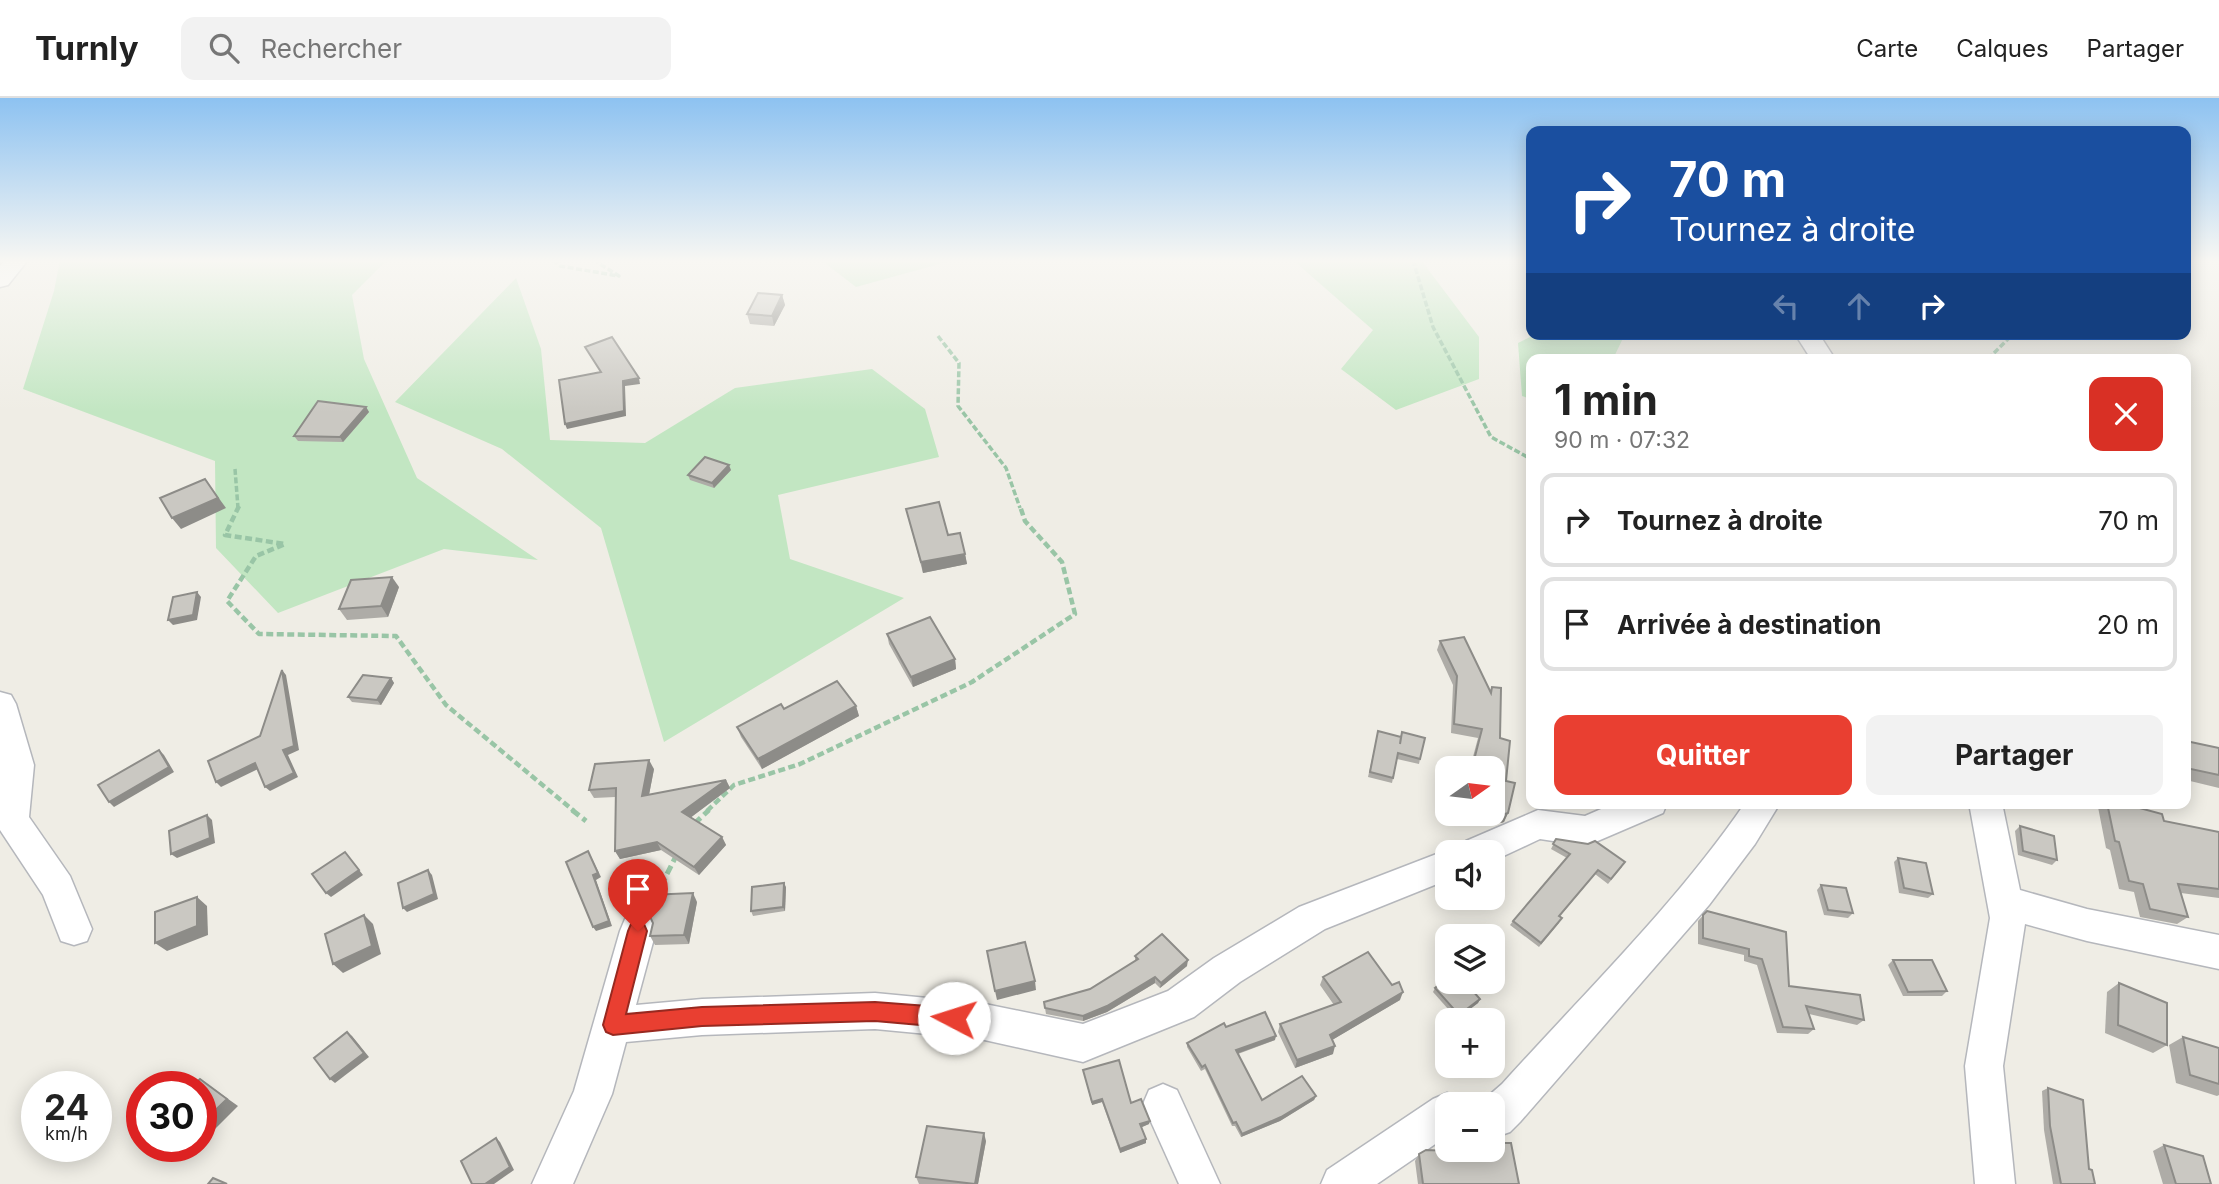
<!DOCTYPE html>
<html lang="fr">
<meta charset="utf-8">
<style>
body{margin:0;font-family:Inter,sans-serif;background:#f2f2f2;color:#222;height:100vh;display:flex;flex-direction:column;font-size:26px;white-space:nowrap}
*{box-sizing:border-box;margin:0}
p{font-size:23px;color:#767676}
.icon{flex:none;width:38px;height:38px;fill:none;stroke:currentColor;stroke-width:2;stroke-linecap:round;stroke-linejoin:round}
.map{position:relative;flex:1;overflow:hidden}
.side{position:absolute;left:1526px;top:256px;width:665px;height:455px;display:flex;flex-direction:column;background:#fff;border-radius:14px;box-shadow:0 4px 18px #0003}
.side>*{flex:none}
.hud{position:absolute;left:1526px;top:28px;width:665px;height:214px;border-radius:14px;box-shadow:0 4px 18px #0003;background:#1a4fa0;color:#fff;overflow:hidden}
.needle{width:46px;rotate:76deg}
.fabs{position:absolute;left:1435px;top:658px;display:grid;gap:14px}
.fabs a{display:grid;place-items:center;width:70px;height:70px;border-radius:14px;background:#fff;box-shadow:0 4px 18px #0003;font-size:35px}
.speed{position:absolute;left:21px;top:973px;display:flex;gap:14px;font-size:35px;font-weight:700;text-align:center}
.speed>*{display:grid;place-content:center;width:91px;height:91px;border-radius:50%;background:#fff;box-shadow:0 4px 18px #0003;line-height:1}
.speed small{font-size:18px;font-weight:400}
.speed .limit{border:10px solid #d22;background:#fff;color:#111}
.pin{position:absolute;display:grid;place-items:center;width:60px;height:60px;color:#fff;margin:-72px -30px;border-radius:50% 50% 50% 0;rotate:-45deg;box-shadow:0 0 7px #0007}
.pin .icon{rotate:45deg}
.me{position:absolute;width:77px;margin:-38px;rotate:275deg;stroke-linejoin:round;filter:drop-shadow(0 0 5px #0008)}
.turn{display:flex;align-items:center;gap:24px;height:147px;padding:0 28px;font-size:32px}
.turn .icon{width:91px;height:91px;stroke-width:2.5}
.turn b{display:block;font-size:49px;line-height:60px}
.lanes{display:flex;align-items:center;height:66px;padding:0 28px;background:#0003;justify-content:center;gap:35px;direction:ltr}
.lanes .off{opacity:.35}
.round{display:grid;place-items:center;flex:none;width:74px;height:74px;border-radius:14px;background:#f2f2f2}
.head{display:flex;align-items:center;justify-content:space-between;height:119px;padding:0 28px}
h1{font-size:42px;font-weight:700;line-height:52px}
.cta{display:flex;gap:14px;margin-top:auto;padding:14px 28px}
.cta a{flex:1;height:80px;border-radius:14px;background:#e93f31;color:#fff;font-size:28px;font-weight:700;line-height:80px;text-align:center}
.cta a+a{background:#f2f2f2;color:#222}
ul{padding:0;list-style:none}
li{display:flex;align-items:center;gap:21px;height:94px;margin:0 14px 10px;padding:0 14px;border:4px solid #e0e0e0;border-radius:14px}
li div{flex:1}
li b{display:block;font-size:26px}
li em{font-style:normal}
header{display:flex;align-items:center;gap:42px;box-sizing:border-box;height:98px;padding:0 35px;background:#fff;border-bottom:2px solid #e0e0e0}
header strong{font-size:33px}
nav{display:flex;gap:38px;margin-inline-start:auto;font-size:24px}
.search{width:490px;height:63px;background:#f2f2f2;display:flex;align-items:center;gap:18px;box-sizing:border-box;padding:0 24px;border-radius:14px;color:#767676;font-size:26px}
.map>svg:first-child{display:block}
.green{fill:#c2e6c2}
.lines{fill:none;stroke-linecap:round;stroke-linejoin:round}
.street-casing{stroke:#b5b7bc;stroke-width:3}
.path-far2{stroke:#99c5a6;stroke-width:3.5;stroke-dasharray:6 2.5;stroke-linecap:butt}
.path-far1{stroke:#99c5a6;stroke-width:4.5;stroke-dasharray:7 3.5;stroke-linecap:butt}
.path{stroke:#99c5a6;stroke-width:5;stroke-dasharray:9 4.5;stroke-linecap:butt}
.street{fill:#fff;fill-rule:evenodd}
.wall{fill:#aeaca7}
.shaded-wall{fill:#8d8c88}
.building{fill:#cac8c2;stroke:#8d8c88;stroke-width:2}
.route{fill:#e93f31;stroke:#972920;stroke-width:2}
</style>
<header>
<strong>Turnly</strong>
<div class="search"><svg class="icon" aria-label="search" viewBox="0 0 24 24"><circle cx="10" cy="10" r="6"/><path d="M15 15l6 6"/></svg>Rechercher</div>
<nav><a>Carte</a><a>Calques</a><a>Partager</a></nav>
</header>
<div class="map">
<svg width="2219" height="1086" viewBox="0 0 2219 1086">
<rect width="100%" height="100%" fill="#efede5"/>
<g class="green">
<polygon points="60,162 387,162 352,197 364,261 417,380 538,462 444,451 278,515 216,450 215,363 23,291 54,193"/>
<polygon points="821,162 954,162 856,189"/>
<polygon points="1293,162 1421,162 1479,239 1479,281 1396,312 1341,271 1373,232"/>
<polygon points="516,180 541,251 550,342 645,345 735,290 872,271 925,311 939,359 778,397 790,461 904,500 664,644 601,430 502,351 395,304"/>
<polygon points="1536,236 1625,236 1613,261 1531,261 1531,301 1522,298 1518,245"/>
</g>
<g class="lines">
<g class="street-casing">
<g id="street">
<polygon points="5,162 28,162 8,187 0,189 0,168"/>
<polygon points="1795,236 1819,236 1835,261 1811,261"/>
<polygon points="0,594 11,597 16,606 34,667 29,719 70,778 92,831 87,843 74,847 61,843 43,797 0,732"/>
<polygon points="1615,705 1667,705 1663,715 1586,748 1540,741 1493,763 1493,754 1461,754 1466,743 1538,712 1585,718"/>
<path d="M1745 705H1780L1755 746 1709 807 1520 1024 1510 1034 1493 1040V1006H1479L1502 986C1585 894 1675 807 1745 705Z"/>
<polygon points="1969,705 2002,705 2020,792 2087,811 2219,837 2219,871 2087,843 2025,826 2003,968 2015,1086 1975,1086 1965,968 1990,820"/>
<polygon points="1447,752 1454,754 1447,754 1447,782 1325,831 1240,884 1194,919 1083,964 980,941 875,931 702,937 626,944 612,996 573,1086 532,1086 574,993 620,833 625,821 638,817 651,821 656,833 636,907 702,901 875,895 980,905 1083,926 1168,893 1214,860 1299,809"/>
<polygon points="1163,986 1177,992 1220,1086 1179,1086 1143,1006 1149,992"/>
<polygon points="1447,995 1461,1001 1463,1006 1447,1006 1447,1038 1377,1086 1321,1086 1327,1072 1433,1001"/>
</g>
</g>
<g class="path-far2">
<polyline points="553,162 560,168 619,178 597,164 598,162"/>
<polyline points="1413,162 1433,229 1491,339 1531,361"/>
<polyline points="938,238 959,265 958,308 1006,370 1020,410"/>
<polyline points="1988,261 2013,236"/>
<polyline points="235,371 238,410"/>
</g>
<g class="path-far1">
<polyline points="239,408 225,437 285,446 256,458 227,503 259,536 396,538 446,607 574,713"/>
<polyline points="707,713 734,687 800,666 972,584 1075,516 1062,464 1025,423 1020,408"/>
</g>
<g class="path">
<polyline points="572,712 586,723"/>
<polyline points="694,726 709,712"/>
<polyline points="655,800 676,758"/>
</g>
<use href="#street" class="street"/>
</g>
<g class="wall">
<polygon points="782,197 785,207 774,228 750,226 747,216"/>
<polygon points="366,309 369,314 343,344 298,343 294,338"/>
<polygon points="731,372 714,390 690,382 688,377"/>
<polygon points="906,411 948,437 965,456 967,466 923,475"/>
<polygon points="399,489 388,519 347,522 339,511"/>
<polygon points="887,536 955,561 956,571 913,589 889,546"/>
<polygon points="1440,543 1500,640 1506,683 1508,715 1504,724 1501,725 1473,716 1493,716 1493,670 1470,670 1478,640 1451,635 1453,587 1437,552"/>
<polygon points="391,580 394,585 381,607 352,604 348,599"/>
<polygon points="856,608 859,618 762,671 741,639 737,629 784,611"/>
<polygon points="1377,638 1420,661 1419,666 1397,661 1392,685 1368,679"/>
<polygon points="2186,643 2219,650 2219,690 2186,682"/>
<polygon points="654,671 649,697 726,682 730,690 690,720 722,739 726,747 699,777 661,752 620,761 615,753 615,699 594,700 589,692"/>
<polygon points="1858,705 1898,705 1893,711 1859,709"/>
<polygon points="2102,705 2121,705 2164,723 2219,734 2219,800 2181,795 2188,819 2177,826 2140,819 2134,794 2119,791 2110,752 2106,750 2098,709"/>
<polygon points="2020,728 2057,762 2052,767 2018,757 2015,733"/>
<polygon points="1556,741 1622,769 1608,786 1595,776 1560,818 1559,825 1539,849 1510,827 1513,823 1567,760 1551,751"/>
<polygon points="1898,760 1933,796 1928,800 1899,795 1894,764"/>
<polygon points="1821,787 1853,815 1848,820 1824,817 1817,792"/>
<polygon points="786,789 785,813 753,818 751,813"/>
<polygon points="697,804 689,846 655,847 650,838 653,825"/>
<polygon points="1707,813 1786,834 1789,888 1864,922 1857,927 1809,916 1814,931 1808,936 1777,935 1757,867 1744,863 1744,857 1698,846 1698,823"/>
<polygon points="1135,858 1187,868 1160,890 1155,885 1107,914 1083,923 1046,916 1044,904 1090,891 1135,863"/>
<polygon points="1893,862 1947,893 1942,898 1903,898 1888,867"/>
<polygon points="1323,879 1400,902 1332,942 1333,956 1295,970 1278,934 1280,926 1334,907 1320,887"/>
<polygon points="2119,885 2167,947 2153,955 2105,935 2107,894"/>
<polygon points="1435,890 1480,901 1478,905 1457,921 1433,894"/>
<polygon points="1226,929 1275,942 1238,956 1262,1002 1316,998 1314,1002 1280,1023 1241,1039 1235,1028 1232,1028 1205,971 1201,973 1187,949 1187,945"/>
<polygon points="2183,939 2219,950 2219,997 2217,998 2176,985 2169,947"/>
<polygon points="1083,972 1131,1005 1149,1026 1141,1029 1146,1041 1146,1045 1120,1055 1102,1004 1092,1007"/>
<polygon points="2048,990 2089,1071 2095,1086 2053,1086 2044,1032 2042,993"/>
<polygon points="986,1043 978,1086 919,1086 916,1079"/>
<polygon points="2164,1047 2211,1086 2163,1086 2153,1053"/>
<polygon points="1469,1052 1493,1052 1519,1086 1418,1086 1415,1063 1419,1056 1469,1053"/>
</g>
<g class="shaded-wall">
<polygon points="782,197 785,207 774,228 772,218"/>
<polygon points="639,280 640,286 625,288 626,318 567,331 565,326 623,283"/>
<polygon points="366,309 369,314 343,344 340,339"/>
<polygon points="729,367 731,372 714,390 712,385"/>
<polygon points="205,381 226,410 181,431 172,420"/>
<polygon points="965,456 967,466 923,475 921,464"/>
<polygon points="392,479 399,489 388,519 381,508"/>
<polygon points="197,494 201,499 197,522 173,527 168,522"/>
<polygon points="955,561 956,571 913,589 911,579"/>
<polygon points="282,572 286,577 299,652 288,657 298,679 270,693 265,689 283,652"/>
<polygon points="391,580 394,585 381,607 377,602"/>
<polygon points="856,608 859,618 762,671 758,661"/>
<polygon points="159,652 164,657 174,674 114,709 109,704"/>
<polygon points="649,662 654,671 647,707 642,698"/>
<polygon points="255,665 260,670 221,689 216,684"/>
<polygon points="726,682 730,690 686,723 682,714"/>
<polygon points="1508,715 1504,724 1501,725 1505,716"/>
<polygon points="207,717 212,722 215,745 177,760 171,756"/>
<polygon points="722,739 726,747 699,777 694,769"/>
<polygon points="657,744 661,752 620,761 615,753"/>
<polygon points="588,753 601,779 596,782 612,828 596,833 593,829 593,777"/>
<polygon points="345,754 363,777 331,799 326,795"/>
<polygon points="428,772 432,777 438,801 407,814 403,810"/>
<polygon points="784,785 786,789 785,813 783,809"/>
<polygon points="693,795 697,804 689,846 684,837"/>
<polygon points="197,799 207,808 208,837 167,853 155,845"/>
<polygon points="364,817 373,826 381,856 343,875 333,866"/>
<polygon points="1188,862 1187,868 1160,890 1161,885"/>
<polygon points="1155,879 1155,885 1107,914 1083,923 1083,918"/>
<polygon points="1035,883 1036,892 997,902 995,893"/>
<polygon points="1403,894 1400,902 1327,945 1330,937"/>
<polygon points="1480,901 1478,905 1457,921 1459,917"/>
<polygon points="347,934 352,938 369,959 335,985 330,981"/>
<polygon points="1276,938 1275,942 1236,956 1236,952"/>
<polygon points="1335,948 1333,956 1295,970 1297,962"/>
<polygon points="200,981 238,1008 201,1045 201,1026"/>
<polygon points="1316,998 1314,1002 1280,1023 1241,1039 1242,1036"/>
<polygon points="1102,1001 1102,1004 1092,1007 1092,1004"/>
<polygon points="1150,1023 1149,1026 1140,1030 1140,1026"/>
<polygon points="984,1035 986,1043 978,1086 975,1086"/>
<polygon points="496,1040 500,1044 514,1072 494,1086 485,1086"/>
<polygon points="1146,1041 1146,1045 1120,1055 1120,1051"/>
<polygon points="188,1048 198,1048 194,1052"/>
</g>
<g class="building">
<polygon points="758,195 782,197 772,218 747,216"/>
<polygon points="612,239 639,280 623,283 624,313 565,326 559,282 601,274 585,249"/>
<polygon points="318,303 366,309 340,339 294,338"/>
<polygon points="705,359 729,367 712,385 688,377"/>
<polygon points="205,381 218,400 172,420 160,400"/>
<polygon points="939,404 948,437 960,435 965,456 921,464 906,411"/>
<polygon points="392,479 381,508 339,511 351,482"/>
<polygon points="197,494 193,517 168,522 173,499"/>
<polygon points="930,519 955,561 911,579 887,536"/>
<polygon points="1464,539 1491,595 1492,589 1501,590 1500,640 1510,643 1506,683 1515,685 1508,715 1505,716 1493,712 1493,670 1472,670 1482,631 1454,626 1457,578 1440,543"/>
<polygon points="282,572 294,648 283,652 294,675 265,689 255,665 216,684 208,663 260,638"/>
<polygon points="363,577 391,580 377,602 348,599"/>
<polygon points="837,583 856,608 758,661 737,629 781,606 784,611"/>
<polygon points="1378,633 1401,639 1400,646 1402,634 1425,640 1420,661 1398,655 1393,680 1370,674"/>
<polygon points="2186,643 2219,650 2219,677 2186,670"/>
<polygon points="159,652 169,669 109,704 98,687"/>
<polygon points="649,662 642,698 726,682 682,714 722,739 694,769 657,744 615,753 616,690 589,692 595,666"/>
<polygon points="2107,705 2121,705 2162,716 2164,723 2219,734 2219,791 2178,786 2188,819 2150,811 2143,786 2129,783 2119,744 2115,743"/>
<polygon points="207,717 210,740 171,756 169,733"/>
<polygon points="2020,728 2054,738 2057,762 2023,753"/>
<polygon points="1556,741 1588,746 1595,743 1625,764 1611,781 1598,772 1559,818 1562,820 1541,845 1513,823 1570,756 1553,746"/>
<polygon points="588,753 598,775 593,777 609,823 593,829 566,764"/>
<polygon points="345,754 359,772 326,795 312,776"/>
<polygon points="1898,760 1926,765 1933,796 1904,790"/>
<polygon points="428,772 434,796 403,810 398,785"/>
<polygon points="784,785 783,809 751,813 752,789"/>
<polygon points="1821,787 1846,790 1853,815 1828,812"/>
<polygon points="693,795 684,837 650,838 653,825 646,810 649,797"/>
<polygon points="197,799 197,828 155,845 155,814"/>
<polygon points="1707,813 1786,834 1789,888 1860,897 1864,922 1806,908 1814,931 1783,929 1762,861 1749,858 1749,851 1703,840 1703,817"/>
<polygon points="364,817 372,848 333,866 325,836"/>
<polygon points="1162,836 1188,862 1161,885 1155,879 1107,908 1083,918 1045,910 1044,904 1090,891 1138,861 1135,858"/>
<polygon points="1025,844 1035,883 995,893 987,853"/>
<polygon points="1368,854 1392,887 1399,884 1403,894 1330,937 1335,948 1297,962 1280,926 1341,904 1323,879"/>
<polygon points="1893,862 1932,862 1947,893 1908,894"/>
<polygon points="1447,881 1447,884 1465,884 1480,901 1459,917 1435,890"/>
<polygon points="2119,885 2167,905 2167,947 2118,927"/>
<polygon points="1265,914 1276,938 1236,952 1262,1002 1302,978 1316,998 1281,1019 1242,1036 1236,1024 1233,1025 1205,967 1202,969 1187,945 1224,925 1226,929"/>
<polygon points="347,934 364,955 330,981 314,960"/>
<polygon points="2183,939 2219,950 2219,986 2190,977"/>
<polygon points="1119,962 1131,1005 1141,1001 1150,1023 1140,1026 1146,1041 1120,1051 1102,1001 1092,1004 1083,972"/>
<polygon points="200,981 227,1001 201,1026 201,989 191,989"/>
<polygon points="2048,990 2083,1002 2089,1071 2092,1072 2095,1086 2061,1086 2050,1028"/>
<polygon points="927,1028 984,1035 975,1086 916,1079"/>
<polygon points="496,1040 510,1069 485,1086 472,1086 461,1063"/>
<polygon points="1493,1045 1511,1045 1519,1086 1423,1086 1419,1056 1426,1052 1475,1054 1475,1052 1493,1052"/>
<polygon points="2164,1047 2203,1058 2211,1086 2176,1086"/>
<polygon points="213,1080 227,1086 208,1086"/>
</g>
<linearGradient id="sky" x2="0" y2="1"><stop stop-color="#8dc2f1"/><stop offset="0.52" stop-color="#f8f7f3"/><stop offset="1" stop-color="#f8f7f3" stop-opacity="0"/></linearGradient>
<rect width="2219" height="314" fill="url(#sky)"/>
<polygon class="route" points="638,824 644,826 647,833 626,916 702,909 875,904 954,910 961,913 964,920 961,927 954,930 875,923 702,928 613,937 606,934 603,927 628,833 631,826"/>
</svg>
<div class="fabs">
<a><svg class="needle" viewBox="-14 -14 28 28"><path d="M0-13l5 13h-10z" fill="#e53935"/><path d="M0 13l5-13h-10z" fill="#767676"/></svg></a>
<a><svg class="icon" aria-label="sound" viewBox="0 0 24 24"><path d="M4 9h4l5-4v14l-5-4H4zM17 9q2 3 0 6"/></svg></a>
<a><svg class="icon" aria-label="layers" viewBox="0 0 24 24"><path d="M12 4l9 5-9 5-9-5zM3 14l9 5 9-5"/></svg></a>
<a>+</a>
<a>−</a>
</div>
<div class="speed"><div>24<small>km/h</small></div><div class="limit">30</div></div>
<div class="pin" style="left:638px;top:833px;background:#d93025"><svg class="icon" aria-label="arrive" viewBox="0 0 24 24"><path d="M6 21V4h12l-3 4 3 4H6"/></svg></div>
<svg class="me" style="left:954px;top:920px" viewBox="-20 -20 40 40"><circle r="19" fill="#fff"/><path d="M0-13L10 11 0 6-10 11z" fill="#e93f31"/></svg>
<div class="hud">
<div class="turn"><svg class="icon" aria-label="right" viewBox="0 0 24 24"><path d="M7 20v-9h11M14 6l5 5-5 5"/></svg><div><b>70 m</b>Tournez à droite</div></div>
<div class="lanes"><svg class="icon off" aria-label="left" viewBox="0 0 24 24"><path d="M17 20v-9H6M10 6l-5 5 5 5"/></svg><svg class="icon off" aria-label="ahead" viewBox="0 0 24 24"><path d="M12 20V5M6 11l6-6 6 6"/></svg><svg class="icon" aria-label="right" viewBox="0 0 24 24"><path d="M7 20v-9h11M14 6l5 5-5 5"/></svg></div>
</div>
<section class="side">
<div class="head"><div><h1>1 min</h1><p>90 m · 07:32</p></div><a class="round" style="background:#d93025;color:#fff"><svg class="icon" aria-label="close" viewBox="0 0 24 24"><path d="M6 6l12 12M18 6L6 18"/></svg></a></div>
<ul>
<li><svg class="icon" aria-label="right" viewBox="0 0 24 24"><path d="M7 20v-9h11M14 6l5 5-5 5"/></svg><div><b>Tournez à droite</b></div><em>70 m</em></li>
<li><svg class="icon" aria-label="arrive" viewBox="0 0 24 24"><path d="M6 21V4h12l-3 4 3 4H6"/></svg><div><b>Arrivée à destination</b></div><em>20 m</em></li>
</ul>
<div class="cta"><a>Quitter</a><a>Partager</a></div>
</section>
</div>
